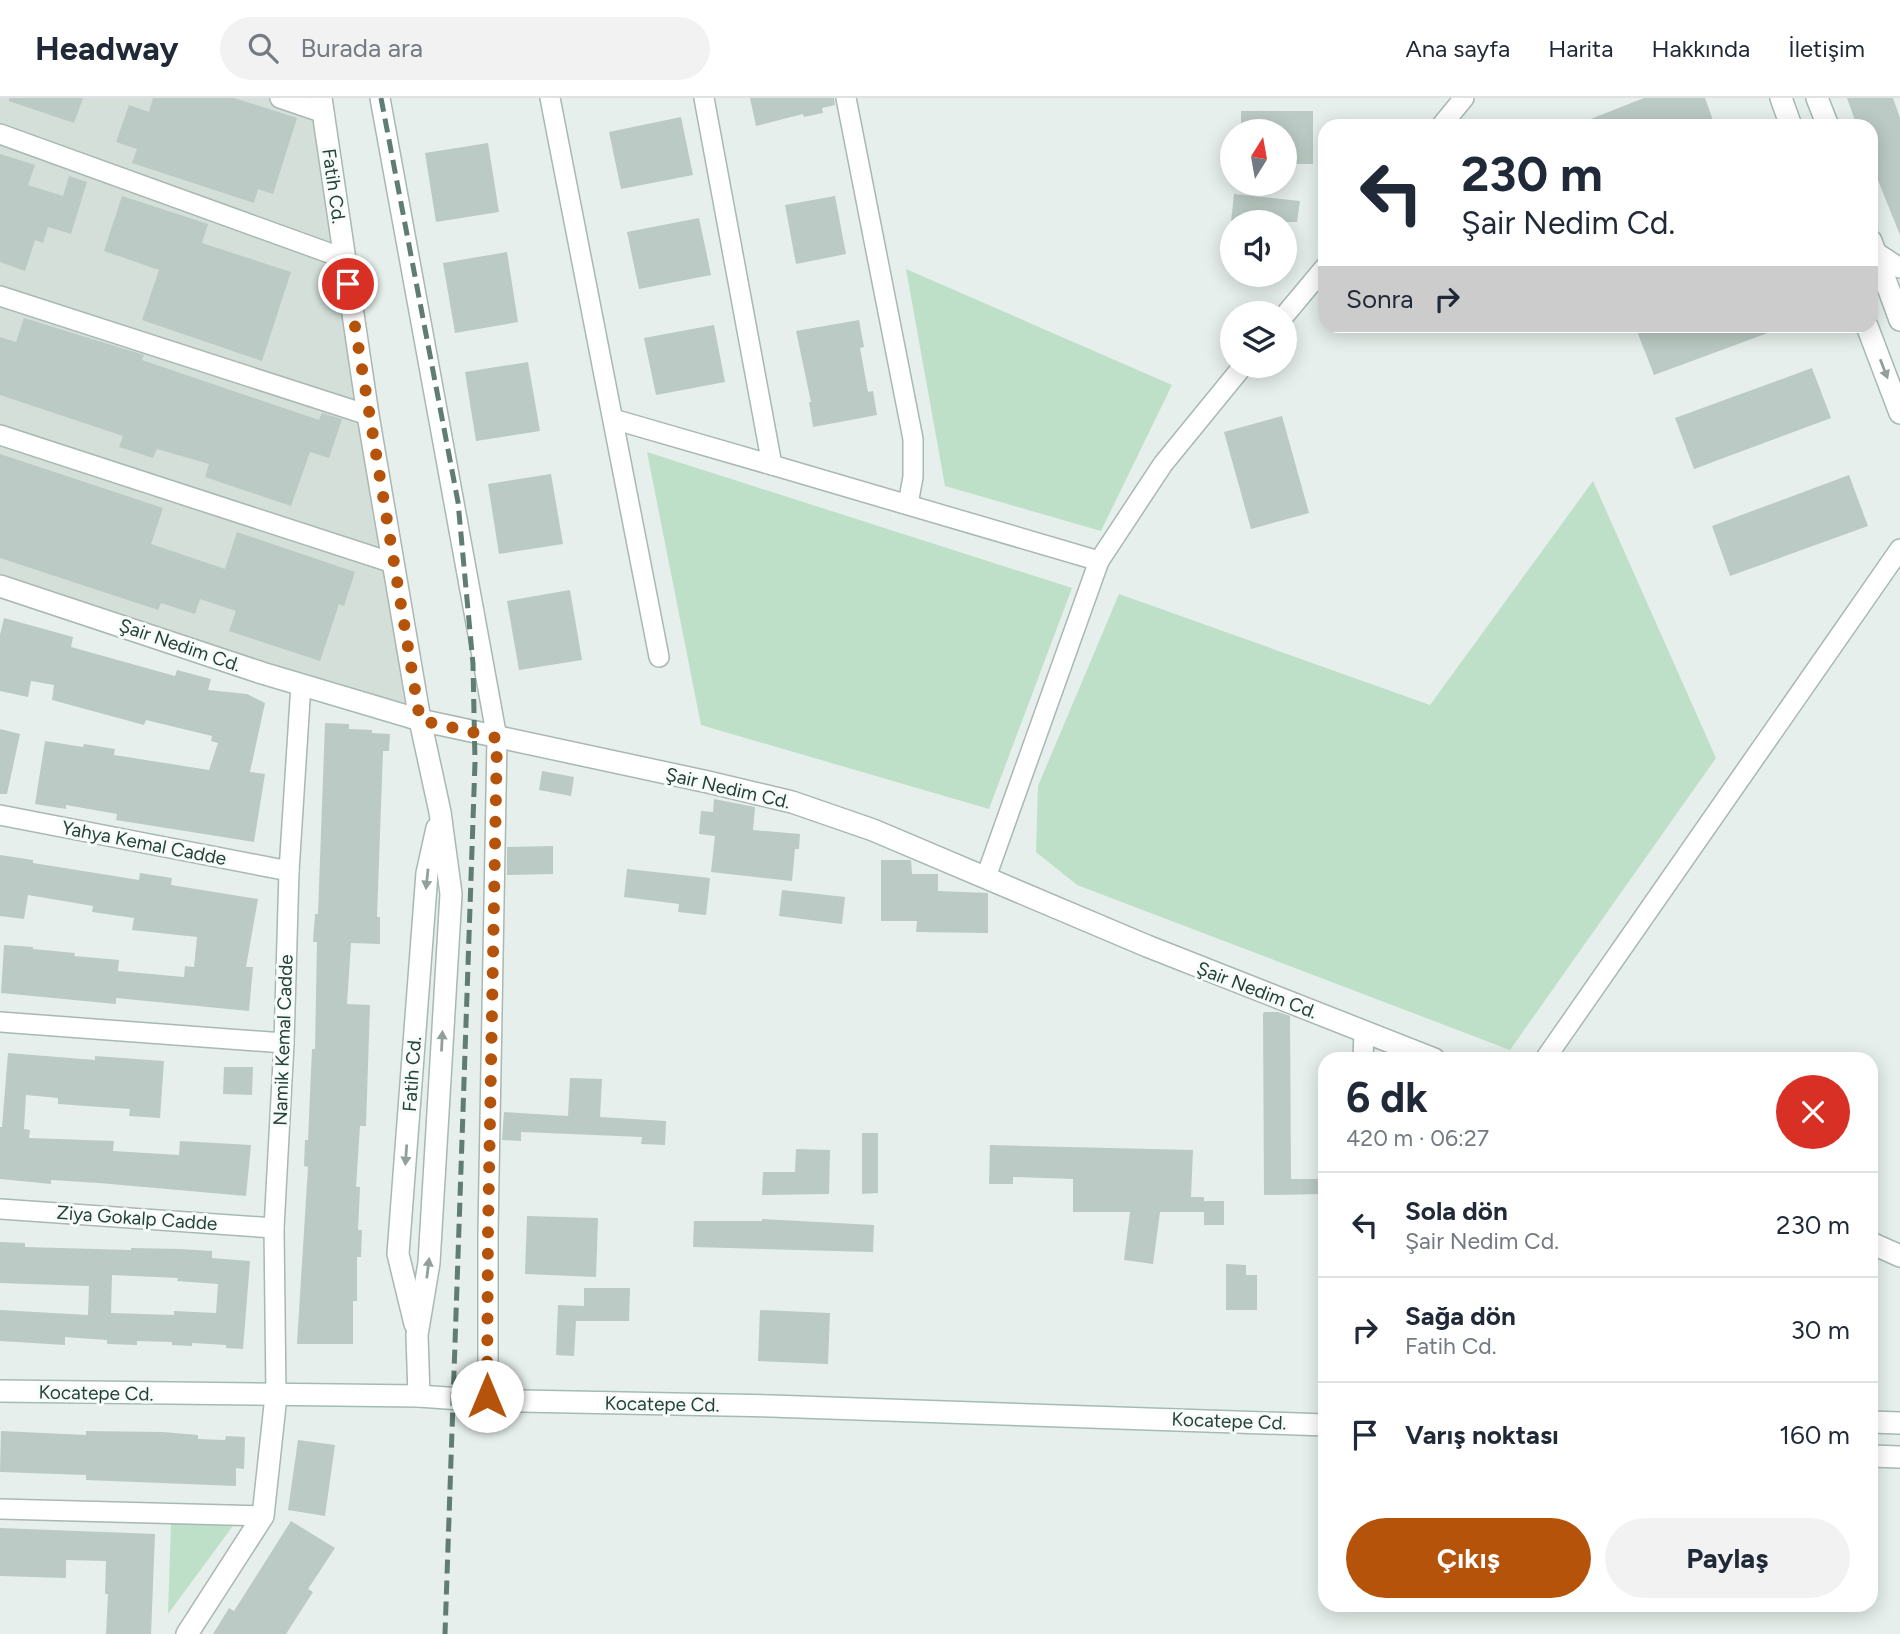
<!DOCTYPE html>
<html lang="tr">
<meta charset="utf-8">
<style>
body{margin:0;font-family:Figtree,sans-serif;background:#f2f2f3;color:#1f2937;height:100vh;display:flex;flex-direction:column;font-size:26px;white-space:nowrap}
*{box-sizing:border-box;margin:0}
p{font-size:23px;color:#747a83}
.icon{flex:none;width:38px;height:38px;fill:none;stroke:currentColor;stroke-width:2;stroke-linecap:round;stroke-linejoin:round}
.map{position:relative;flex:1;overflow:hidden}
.drawer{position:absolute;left:1318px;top:954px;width:560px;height:560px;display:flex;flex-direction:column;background:#fff;border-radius:21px;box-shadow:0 4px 18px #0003}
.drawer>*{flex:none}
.guide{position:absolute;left:1318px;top:21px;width:560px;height:214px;border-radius:21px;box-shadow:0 4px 18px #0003;background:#fff;color:#1f2937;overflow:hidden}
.needle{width:46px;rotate:11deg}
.controls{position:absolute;left:1220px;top:21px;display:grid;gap:14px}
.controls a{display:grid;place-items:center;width:77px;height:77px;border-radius:50%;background:#fff;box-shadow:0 4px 18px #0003;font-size:35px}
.pin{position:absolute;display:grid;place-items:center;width:60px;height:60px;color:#fff;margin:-30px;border:4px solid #fff;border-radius:50%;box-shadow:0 2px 7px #0007}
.me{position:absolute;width:77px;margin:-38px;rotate:0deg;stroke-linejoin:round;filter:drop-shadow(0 0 5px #0008)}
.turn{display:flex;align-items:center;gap:24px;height:147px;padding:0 28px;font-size:32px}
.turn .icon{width:91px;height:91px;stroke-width:2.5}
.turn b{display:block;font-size:49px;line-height:60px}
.then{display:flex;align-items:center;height:66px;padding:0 28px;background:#0003;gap:14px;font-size:26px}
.round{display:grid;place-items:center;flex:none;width:74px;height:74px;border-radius:37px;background:#f2f2f3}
.summary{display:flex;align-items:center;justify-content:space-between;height:119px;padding:0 28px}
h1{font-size:42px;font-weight:700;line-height:52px}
.cta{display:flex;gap:14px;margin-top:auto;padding:14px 28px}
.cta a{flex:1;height:80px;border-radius:42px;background:#b45309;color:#fff;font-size:28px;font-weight:700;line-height:80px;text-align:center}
.cta a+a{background:#f2f2f3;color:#1f2937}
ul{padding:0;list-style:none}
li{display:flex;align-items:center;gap:21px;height:105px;padding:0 28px;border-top:2px solid #e0e1e3}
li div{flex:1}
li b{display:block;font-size:26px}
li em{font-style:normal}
header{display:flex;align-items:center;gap:42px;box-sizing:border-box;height:98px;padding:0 35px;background:#fff;border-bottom:2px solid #e0e1e3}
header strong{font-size:33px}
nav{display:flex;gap:38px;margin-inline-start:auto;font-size:24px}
.search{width:490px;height:63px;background:#f2f2f3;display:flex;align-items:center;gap:18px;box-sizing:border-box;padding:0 24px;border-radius:38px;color:#747a83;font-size:26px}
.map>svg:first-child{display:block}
.built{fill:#d4dfda}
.green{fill:#bfe0c8}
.building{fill:#bbcac4;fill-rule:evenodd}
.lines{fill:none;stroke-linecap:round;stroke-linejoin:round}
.minor-casing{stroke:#a8b8b2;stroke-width:22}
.tertiary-casing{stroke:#a8b8b2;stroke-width:24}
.secondary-casing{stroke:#a4bbb3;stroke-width:24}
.minor{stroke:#fff;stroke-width:19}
.tertiary{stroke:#fff;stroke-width:21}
.secondary{stroke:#fff;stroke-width:21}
.rail{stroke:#5f7d75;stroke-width:5;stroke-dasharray:14 7;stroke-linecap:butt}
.oneway{fill:#92a09c}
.route{stroke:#b45309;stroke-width:12;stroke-dasharray:0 21.6}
.labels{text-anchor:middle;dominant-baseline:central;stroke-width:6;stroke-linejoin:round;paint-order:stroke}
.street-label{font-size:19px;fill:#24423a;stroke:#f7fbf9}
</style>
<header>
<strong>Headway</strong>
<div class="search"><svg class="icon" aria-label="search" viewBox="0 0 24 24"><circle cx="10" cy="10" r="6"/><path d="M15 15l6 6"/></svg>Burada ara</div>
<nav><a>Ana sayfa</a><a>Harita</a><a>Hakkında</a><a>İletişim</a></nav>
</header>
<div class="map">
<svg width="1900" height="1536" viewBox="0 0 1900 1536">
<rect width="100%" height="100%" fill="#e6efeb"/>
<polygon class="built" points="0,0 321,0 420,622 0,490"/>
<g class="green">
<polygon points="906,171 1172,287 1101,433 945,388"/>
<polygon points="647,354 1072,490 989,711 701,627"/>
<polygon points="1593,383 1716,660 1510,952 1077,787 1036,754 1038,688 1119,496 1430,607"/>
<polygon points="235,1425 168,1516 171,1426"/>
</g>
<g class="building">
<polygon points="9,0 83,0 74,25 9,3"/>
<polygon points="153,0 234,0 297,20 273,96 258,91 254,105 132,65 137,51 116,44 129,7 149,14"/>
<polygon points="750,0 834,0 835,7 822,10 823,15 804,19 803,16 756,28"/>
<polygon points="1644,0 1705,0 1715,28 1573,28"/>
<polygon points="1847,0 1893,0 1900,20 1900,137 1871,65 1871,28 1857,28"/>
<polygon points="1241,13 1313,13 1313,66 1284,66 1284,33 1241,33"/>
<polygon points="681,19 693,77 621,91 609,34"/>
<polygon points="488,45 499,114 436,124 425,55"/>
<polygon points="0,56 35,67 28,87 63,98 69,78 87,84 71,136 48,129 43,145 35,142 25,173 0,164"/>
<polygon points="1234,96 1300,103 1297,124 1231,124"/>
<polygon points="122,98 208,126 202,145 291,174 262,263 142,222 159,172 104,153"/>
<polygon points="835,98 846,156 796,166 785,107"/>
<polygon points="699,120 711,177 639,191 627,134"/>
<polygon points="507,154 518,224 455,235 443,165"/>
<polygon points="24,220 144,257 142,262 319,322 322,315 342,321 329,360 310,354 291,408 205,379 209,366 157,351 153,360 119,349 123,338 0,297 0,239 16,244"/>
<polygon points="859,222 864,249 860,250 868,294 873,293 877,317 813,329 809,304 811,304 796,233"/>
<polygon points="714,227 725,284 656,297 644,240"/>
<polygon points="1635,228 1783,228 1784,229 1654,277"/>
<polygon points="528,264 540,333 476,343 465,274"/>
<polygon points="1812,270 1831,320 1694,371 1675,320"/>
<polygon points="1282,318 1309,415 1251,431 1224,334"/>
<polygon points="0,356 163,410 151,446 225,471 237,434 355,474 344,508 339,506 320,563 229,533 236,513 200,501 195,516 161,505 158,512 0,460"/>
<polygon points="551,376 563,446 499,456 488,386"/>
<polygon points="1849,377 1868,428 1730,478 1712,428"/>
<polygon points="570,492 582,562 519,572 507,503"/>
<polygon points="4,520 73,539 71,549 175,578 177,572 211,581 208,592 247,596 265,605 250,674 265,676 254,744 116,722 117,716 66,707 66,711 35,706 45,643 83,649 84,646 115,651 114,657 209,672 218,645 211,643 212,638 146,622 144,627 52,602 54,587 31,583 28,599 0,593 0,537"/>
<polygon points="325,625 349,626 349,631 372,632 372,635 390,636 389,653 383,653 377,819 380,819 380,846 351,845 347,906 370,907 366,1028 360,1028 356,1089 360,1089 358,1132 362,1132 361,1159 357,1159 357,1203 353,1203 353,1246 297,1246 308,1069 304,1068 305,1042 308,1042 312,951 315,951 317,844 313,844 315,816 318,816"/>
<polygon points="0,631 20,636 7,696 0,696"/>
<polygon points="542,673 574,679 571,698 539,692"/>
<polygon points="714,701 755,709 753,732 800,736 799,751 795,751 792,783 711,774 715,738 699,736 701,713 713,714"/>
<polygon points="553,748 553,776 507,777 507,749"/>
<polygon points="0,757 33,762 33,765 139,782 140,775 172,780 171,787 258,801 246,869 253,869 249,913 116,900 116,906 1,895 4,847 33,849 33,851 75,855 74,858 119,862 118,873 184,879 185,868 194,869 197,839 132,832 134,820 92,814 93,808 28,797 24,821 0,818"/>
<polygon points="881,762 911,762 912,776 938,776 938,793 988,795 988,835 916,834 917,823 881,823"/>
<polygon points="627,771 710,780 706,817 678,814 679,806 624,799"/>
<polygon points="782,792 845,799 842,826 779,818"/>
<polygon points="1265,914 1278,914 1290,918 1291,1081 1325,1081 1325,1096 1264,1097 1263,915"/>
<polygon points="8,955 95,962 95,958 164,963 160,1020 129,1018 130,1011 58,1006 58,1000 26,997 24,1031 30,1032 29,1040 114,1043 113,1053 179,1057 180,1043 251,1047 246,1098 99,1085 51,1082 51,1086 0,1081 0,1029 2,1029"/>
<polygon points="224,969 253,969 252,997 223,996"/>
<polygon points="570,980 602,981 600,1019 666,1023 665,1047 641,1046 642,1039 521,1034 521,1043 502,1042 504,1014 568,1018"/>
<polygon points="862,1035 878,1035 878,1095 862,1096"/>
<polygon points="990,1047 1193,1052 1191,1099 1204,1099 1204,1114 1160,1114 1153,1166 1124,1162 1130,1114 1073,1114 1073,1081 1013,1079 1013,1086 989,1086"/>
<polygon points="796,1051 830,1052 829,1096 762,1097 763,1074 795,1074"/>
<rect x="1204" y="1103" width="20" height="24"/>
<polygon points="527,1118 598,1120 596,1179 525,1176"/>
<polygon points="762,1121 874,1127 873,1154 693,1149 694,1123 762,1123"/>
<path d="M0 1144 25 1145V1149L131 1152V1150L180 1151 212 1153V1160L250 1163 243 1251 226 1250V1247L192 1245V1248L172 1247V1244L137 1243V1247L107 1246V1242L65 1239V1247L0 1243V1212L88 1217 89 1188 0 1185ZM112 1177 178 1180 177 1183 218 1186 216 1215 174 1213V1217L111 1215Z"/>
<polygon points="1226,1166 1246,1167 1246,1177 1257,1177 1257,1212 1226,1212"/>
<polygon points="584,1190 630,1190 629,1223 576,1223 574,1258 556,1257 558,1207 584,1208"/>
<polygon points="760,1212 830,1215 828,1266 758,1263"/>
<polygon points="1,1333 86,1337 86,1333 162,1334 198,1337 198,1341 225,1342 226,1338 245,1339 244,1371 236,1370 236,1388 86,1382 86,1377 0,1374"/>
<polygon points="298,1342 335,1347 325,1418 288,1412"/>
<polygon points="291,1423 335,1450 308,1491 313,1494 286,1536 213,1536 229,1510 234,1513"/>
<polygon points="0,1430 155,1436 151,1536 106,1536 108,1496 105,1496 106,1463 66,1462 66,1480 0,1478"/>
</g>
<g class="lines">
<g class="minor-casing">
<g id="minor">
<polyline points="280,0 324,15"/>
<polyline points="380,0 497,640 488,1133 488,1302"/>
<polyline points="550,0 659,559"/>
<polyline points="846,0 913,341 913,379 908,406"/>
<polyline points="1441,28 1464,0"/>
<polyline points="0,36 343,160"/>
<polyline points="1874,153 1900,170"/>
<polyline points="0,198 368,317"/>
<polyline points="1284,218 1325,169"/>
<polyline points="613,321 772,367 704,0"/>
<polyline points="0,337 393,465"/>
<polyline points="772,367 1099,463 1163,366 1243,268"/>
<polyline points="0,717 289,773"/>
<polyline points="986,779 1099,463"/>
<polyline points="0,924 284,945"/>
<polyline points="1363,961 1364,933"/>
<polyline points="1545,961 1900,451"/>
<polyline points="0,1111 274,1130"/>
<polyline points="276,1298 274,1130 284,945 289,773 301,586"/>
<polyline points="0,1411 263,1418"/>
</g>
</g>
<g class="tertiary-casing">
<g id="tertiary">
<polyline points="321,0 368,317 420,622 440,714 451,796 429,1165 417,1237 419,1298"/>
<polyline points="0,488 262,575 420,622 708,684 792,704 873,732 1147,848 1434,961"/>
<polyline points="1871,1145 1900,1158"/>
<polyline points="415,1226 398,1156 427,775 437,730"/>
<polyline points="187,1536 263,1418 276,1298"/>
</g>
</g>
<g class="secondary-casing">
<g id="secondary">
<polyline points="1781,0 1791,28"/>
<polyline points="1817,0 1828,28"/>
<polyline points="1871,143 1900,222"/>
<polyline points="1867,228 1900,315"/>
<polyline points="0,1293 419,1298 474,1302 771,1308 1325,1327"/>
<polyline points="1871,1324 1900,1325"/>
<polyline points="1871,1358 1900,1359"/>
</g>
</g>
<use href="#minor" class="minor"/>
<use href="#tertiary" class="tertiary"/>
<use href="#secondary" class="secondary"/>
<polyline class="rail" points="381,0 458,404 473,566 475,664 445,1536"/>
</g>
<defs><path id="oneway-solid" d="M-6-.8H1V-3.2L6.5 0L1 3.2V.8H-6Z" transform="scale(1.75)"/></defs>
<g class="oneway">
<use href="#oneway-solid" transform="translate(1884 271) rotate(69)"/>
<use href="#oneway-solid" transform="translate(427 781) rotate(96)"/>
<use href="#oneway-solid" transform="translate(442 943) rotate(-87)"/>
<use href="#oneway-solid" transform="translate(406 1057) rotate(94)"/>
<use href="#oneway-solid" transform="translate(428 1170) rotate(-83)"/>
</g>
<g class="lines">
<polyline class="route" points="348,186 420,622 497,640 488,1133 487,1298"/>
</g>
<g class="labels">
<g class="street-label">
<text transform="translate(334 88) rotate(82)">Fatih Cd.</text>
<text transform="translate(180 547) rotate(19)">Şair Nedim Cd.</text>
<text transform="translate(728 690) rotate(13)">Şair Nedim Cd.</text>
<text transform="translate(144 745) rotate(11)">Yahya Kemal Cadde</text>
<text transform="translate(1257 892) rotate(21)">Şair Nedim Cd.</text>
<text transform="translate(283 942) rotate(-88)">Namik Kemal Cadde</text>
<text transform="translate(412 976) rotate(-86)">Fatih Cd.</text>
<text transform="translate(137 1120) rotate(4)">Ziya Gokalp Cadde</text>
<text transform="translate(96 1295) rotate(1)">Kocatepe Cd.</text>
<text transform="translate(662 1306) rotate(1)">Kocatepe Cd.</text>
<text transform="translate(1229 1323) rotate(2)">Kocatepe Cd.</text>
</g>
</g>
</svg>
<div class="controls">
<a><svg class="needle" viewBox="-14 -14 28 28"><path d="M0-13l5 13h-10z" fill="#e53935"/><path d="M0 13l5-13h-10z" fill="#747a83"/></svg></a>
<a><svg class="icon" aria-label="sound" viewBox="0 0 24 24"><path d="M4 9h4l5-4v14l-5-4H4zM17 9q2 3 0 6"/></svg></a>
<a><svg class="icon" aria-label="layers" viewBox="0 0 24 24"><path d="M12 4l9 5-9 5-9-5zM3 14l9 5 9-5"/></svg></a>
</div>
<div class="pin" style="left:348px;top:186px;background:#d93025"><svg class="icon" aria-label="arrive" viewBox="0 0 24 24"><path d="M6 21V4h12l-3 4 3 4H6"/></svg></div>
<svg class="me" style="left:487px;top:1298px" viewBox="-20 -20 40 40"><circle r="19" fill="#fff"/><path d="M0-13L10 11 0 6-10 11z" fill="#b45309"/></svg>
<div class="guide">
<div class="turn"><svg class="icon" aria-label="left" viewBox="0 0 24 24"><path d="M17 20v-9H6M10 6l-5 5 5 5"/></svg><div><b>230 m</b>Şair Nedim Cd.</div></div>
<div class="then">Sonra<svg class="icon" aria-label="right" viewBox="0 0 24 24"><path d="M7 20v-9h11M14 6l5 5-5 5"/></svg></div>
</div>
<section class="drawer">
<div class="summary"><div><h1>6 dk</h1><p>420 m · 06:27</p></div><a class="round" style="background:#d93025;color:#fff"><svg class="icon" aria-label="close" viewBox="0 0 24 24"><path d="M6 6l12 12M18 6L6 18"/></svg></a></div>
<ul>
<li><svg class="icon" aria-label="left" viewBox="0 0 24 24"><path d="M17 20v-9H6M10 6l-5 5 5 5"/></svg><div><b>Sola dön</b><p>Şair Nedim Cd.</p></div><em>230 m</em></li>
<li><svg class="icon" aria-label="right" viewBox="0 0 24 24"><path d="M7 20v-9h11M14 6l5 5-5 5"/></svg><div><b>Sağa dön</b><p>Fatih Cd.</p></div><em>30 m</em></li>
<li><svg class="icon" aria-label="arrive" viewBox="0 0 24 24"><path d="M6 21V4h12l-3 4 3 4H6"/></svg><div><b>Varış noktası</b></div><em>160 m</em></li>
</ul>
<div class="cta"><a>Çıkış</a><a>Paylaş</a></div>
</section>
</div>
